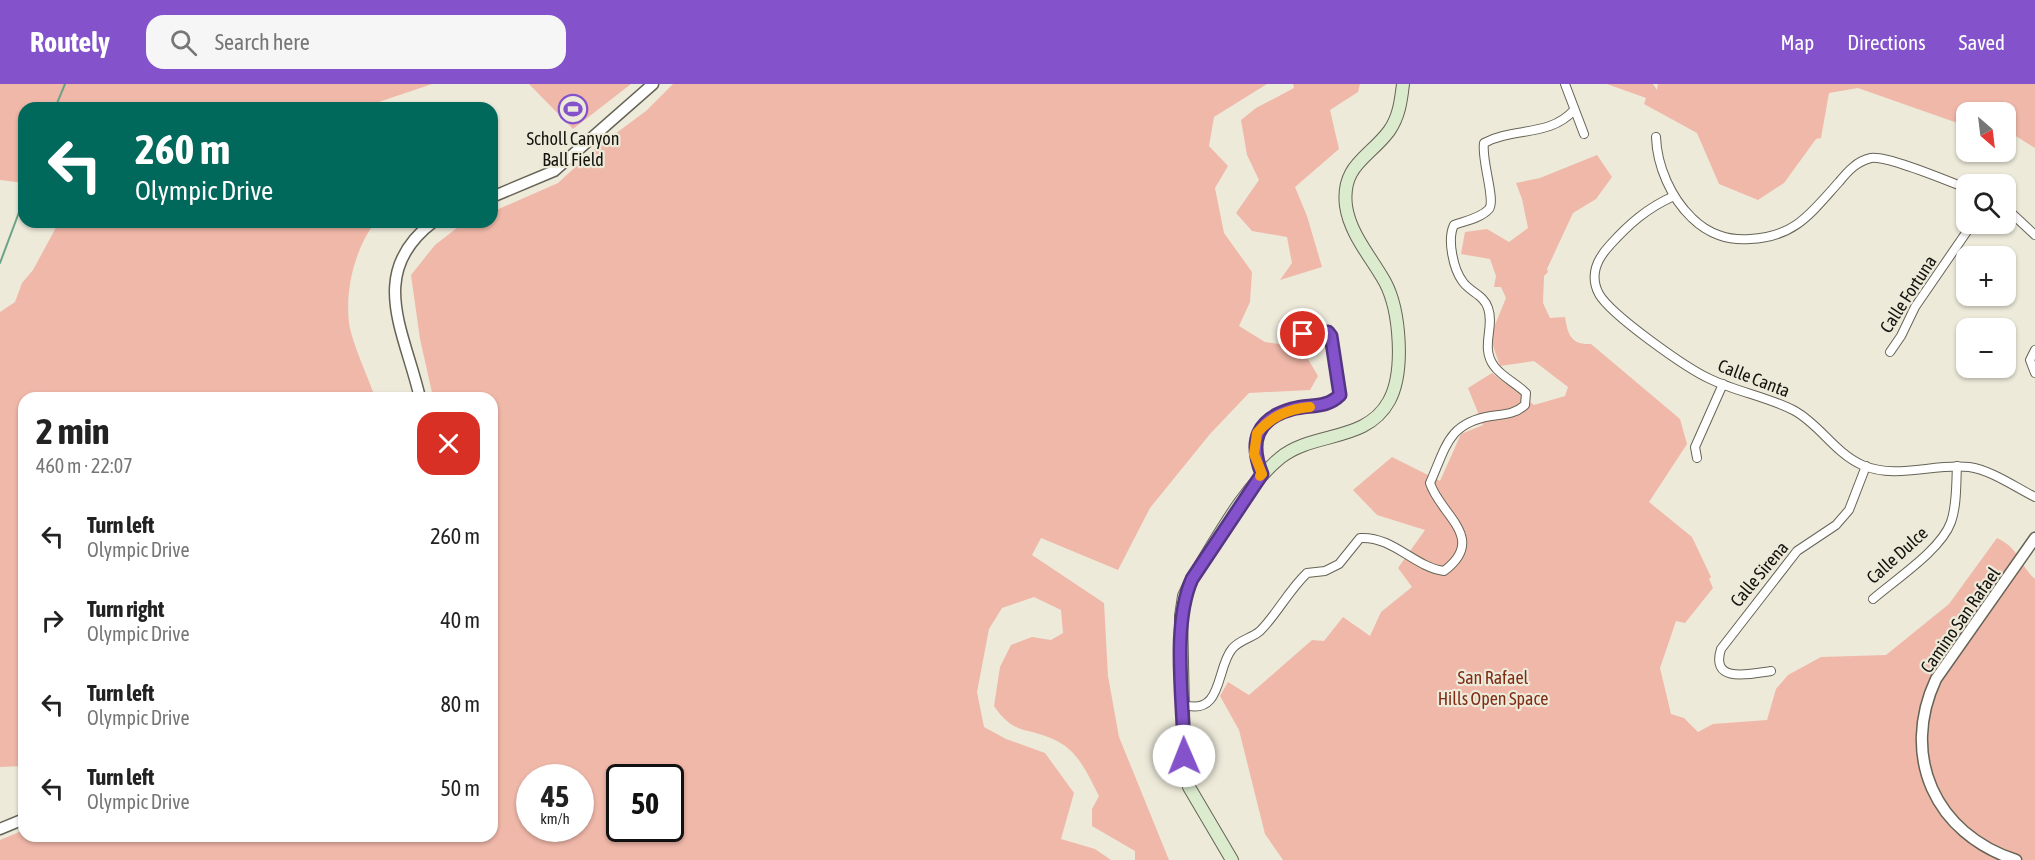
<!DOCTYPE html>
<meta charset="utf-8">
<style>
body{margin:0;font-family:"Asap Condensed",sans-serif;background:#f6f6f6;color:#222;height:100vh;display:flex;flex-direction:column;font-size:22px;white-space:nowrap}
*{box-sizing:border-box;margin:0}
p{font-size:20px;color:#767676}
.icon{flex:none;width:33px;height:33px;fill:none;stroke:currentColor;stroke-width:2;stroke-linecap:round;stroke-linejoin:round}
.map{position:relative;flex:1;overflow:hidden}
.drawer{position:absolute;left:18px;top:308px;width:480px;height:450px;display:flex;flex-direction:column;background:#fff;border-radius:18px;box-shadow:0 2px 4px #0004}
.drawer>*{flex:none}
.hud{position:absolute;left:18px;top:18px;width:480px;height:126px;border-radius:18px;box-shadow:0 2px 4px #0004;background:#00695c;color:#fff;overflow:hidden}
.needle{width:39px;rotate:152deg}
.controls{position:absolute;left:1956px;top:18px;display:grid;gap:12px}
.controls a{display:grid;place-items:center;width:60px;height:60px;border-radius:12px;background:#fff;box-shadow:0 2px 4px #0004;font-size:30px}
.speed{position:absolute;left:516px;top:680px;display:flex;gap:12px;font-size:30px;font-weight:700;text-align:center}
.speed>*{display:grid;place-content:center;width:78px;height:78px;border-radius:50%;background:#fff;box-shadow:0 2px 4px #0004;line-height:1}
.speed small{font-size:15px;font-weight:400}
.speed .limit{border:3px solid #111;border-radius:9px;background:#fff;color:#111}
.pin{position:absolute;display:grid;place-items:center;width:51px;height:51px;color:#fff;margin:-26px;border:3px solid #fff;border-radius:50%;box-shadow:0 2px 6px #0007}
.me{position:absolute;width:66px;margin:-33px;rotate:359deg;stroke-linejoin:round;filter:drop-shadow(0 0 4px #0008)}
.turn{display:flex;align-items:center;gap:21px;height:126px;padding:0 18px;font-size:27px}
.turn .icon{width:78px;height:78px;stroke-width:2.5}
.turn b{display:block;font-size:42px;line-height:51px}
.round{display:grid;place-items:center;flex:none;width:63px;height:63px;border-radius:18px;background:#f6f6f6}
.summary{display:flex;align-items:center;justify-content:space-between;height:102px;padding:0 18px}
h1{font-size:36px;font-weight:700;line-height:45px}
ul{padding:0;list-style:none}
li{display:flex;align-items:center;gap:18px;height:84px;padding:0 18px}
li div{flex:1}
li b{display:block;font-size:22px}
li em{font-style:normal}
header{display:flex;align-items:center;gap:36px;box-sizing:border-box;height:84px;padding:0 30px;background:#8453cb;color:#fff}
header strong{font-size:28px}
nav{display:flex;gap:33px;margin-inline-start:auto;font-size:21px}
.search{width:420px;height:54px;background:#f6f6f6;display:flex;align-items:center;gap:15px;box-sizing:border-box;padding:0 21px;border-radius:18px;color:#767676;font-size:22px}
.map>svg:first-child{display:block}
.green{fill:#f0b8a9;fill-rule:evenodd}
.lines{fill:none;stroke-linecap:round;stroke-linejoin:round}
.stream{stroke:#6da289;stroke-width:2}
.minor-casing{stroke:#666456;stroke-width:10}
.tertiary-casing{stroke:#666456;stroke-width:13}
.secondary-casing{stroke:#666456;stroke-width:14}
.minor{stroke:#fff;stroke-width:8}
.tertiary{stroke:#fff;stroke-width:10}
.secondary{stroke:#dbebce;stroke-width:12}
.route-casing{stroke:#563684;stroke-width:15}
.route{stroke:#8453cb;stroke-width:10}
.slow{stroke:#f59e0b;stroke-width:10}
.labels{text-anchor:middle;dominant-baseline:central;stroke-width:4.5;stroke-linejoin:round;paint-order:stroke}
.poi-label{font-size:18px;fill:#14130e;stroke:#edeada}
.street-label{font-size:18px;fill:#14130e;stroke:#edeada}
.park-label{font-size:18px;fill:#802d16;stroke:#edeada}
</style>
<header>
<strong>Routely</strong>
<div class="search"><svg class="icon" aria-label="search" viewBox="0 0 24 24"><circle cx="10" cy="10" r="6"/><path d="M15 15l6 6"/></svg>Search here</div>
<nav><a>Map</a><a>Directions</a><a>Saved</a></nav>
</header>
<div class="map">
<svg width="2035" height="776" viewBox="0 0 2035 776">
<rect width="100%" height="100%" fill="#edeada"/>
<g class="green">
<polygon points="0,0 432,0 361,24 24,24 24,99 0,96"/>
<polygon points="529,0 631,0 573,45"/>
<path d="M673 0H1267L1214 33 1209 62 1228 82 1215 104 1224 149 1252 188 1250 218 1239 242 1265 258 1301 263 1318 292 1310 306 1249 309 1210 350 1150 424 1118 486 1041 454 1032 471 1104 519 1108 592 1119 653 1169 776H1135V767L1092 742V725L1099 712C1088 691 1079 668 1057 657 1028 642 1015 653 994 622L1000 583 1011 561 1032 553 1051 556 1063 549 1061 526 1034 513 1002 524 989 545 977 608 984 643 1006 655 1045 669 1074 709 1061 755 1095 765 1111 776H0V756L24 746V752H492V314L433 313 420 255 411 191 435 161 462 140 492 138V128L558 99 596 64 646 27ZM530 693H580V744H530ZM620 693H670V744H620Z"/>
<polygon points="1293,0 1360,0 1358,8 1330,26 1339,65 1295,103 1307,132 1322,183 1280,196 1292,179 1287,153 1252,147 1236,129 1259,96 1247,71 1241,36 1256,24 1294,4"/>
<polygon points="1607,0 1653,0 1657,6 1658,0 2035,0 2035,64 2011,49 2006,49 2006,28 1966,28 1966,42 1858,4 1829,9 1821,54 1816,55 1784,99 1758,116 1719,100 1697,49 1644,20 1646,14"/>
<path d="M1597 71 1612 93 1596 115 1573 129 1547 185 1548 188 1544 192 1543 219 1550 234 1565 233C1568 251 1571 261 1591 260L1680 335 1687 360 1649 418 1692 453 1711 493 1709 495 1713 504 1685 539 1676 537 1660 584 1671 630 1684 634 1698 648 1713 640 1767 636 1776 605 1788 591 1821 573 1886 571 1949 520 1997 454C2020 465 2018 479 2035 495V776H1283L1265 750 1239 646 1220 612 1228 598 1249 611 1312 556 1324 557 1343 533 1370 552 1381 528 1412 503 1398 484 1425 446 1377 431 1353 406 1392 373 1440 397 1461 350 1483 341 1468 304 1492 289 1534 321 1565 312 1568 303 1534 277 1500 282 1490 253 1506 214 1501 203H1494L1496 192 1490 175 1461 170 1465 148 1487 145 1509 158 1528 144 1522 115 1516 99 1540 94Z"/>
<path d="M59 138H375C355 165 345 205 349 239 352 259 368 293 375 313L24 314V682L0 683V228L15 218 22 199 33 186Z"/>
</g>
<g class="lines">
<g class="stream">
<polyline points="55,24 65,0"/>
<polyline points="0,179 24,115"/>
</g>
<g class="minor-casing">
<g id="minor">
<polyline points="1565,0 1584,50"/>
<path d="M1656 53C1657 82 1671 114 1692 134 1708 150 1729 157 1750 155 1795 153 1811 129 1839 98 1848 87 1857 77 1871 74 1886 71 1948 97 1966 104"/>
<path d="M1674 112C1647 124 1629 140 1610 161 1597 175 1589 191 1599 210 1611 231 1686 284 1710 295 1737 308 1769 313 1795 327 1820 341 1835 369 1862 381 1897 396 1933 379 1969 383 1991 386 2015 403 2035 413"/>
<polyline points="2006,124 2035,151"/>
<polyline points="2035,266 2030,276 2035,289"/>
<polyline points="1890,268 1901,252 1915,223 1972,140"/>
<polyline points="1697,374 1695,363 1723,300"/>
<path d="M1262 390C1249 358 1256 336 1292 325 1309 320 1326 325 1340 311L1331 252 1328 248 1303 250 1292 246"/>
<path d="M1873 515C1896 495 1941 466 1951 438 1957 421 1956 400 1957 382"/>
<path d="M1771 587C1750 590 1710 600 1721 565L1797 467 1836 441 1849 426 1866 382"/>
<path d="M1184 621C1223 632 1216 584 1232 565 1239 556 1252 554 1260 547 1277 530 1289 506 1307 489L1325 487 1339 480 1360 454C1393 452 1414 483 1444 487 1488 454 1440 431 1430 399 1446 363 1448 339 1491 332 1505 330 1515 330 1525 321L1526 309C1517 300 1501 292 1494 282 1480 263 1495 243 1488 224 1484 211 1470 208 1463 198 1453 185 1447 155 1454 141 1465 137 1481 134 1489 125 1496 116 1481 76 1484 59 1514 43 1550 53 1574 26"/>
</g>
</g>
<g class="tertiary-casing">
<g id="tertiary">
<polyline points="492,113 554,87 653,0"/>
<path d="M420 314C405 248 366 189 433 138"/>
<polyline points="0,745 24,735"/>
<path d="M2016 776C1935 750 1900 672 1936 595L2035 454"/>
</g>
</g>
<g class="secondary-casing">
<path id="secondary" d="M1232 776 1189 703 1184 672 1181 532 1184 512 1192 495C1218 454 1242 406 1280 374 1313 347 1366 359 1389 317 1405 288 1400 226 1385 198 1371 173 1350 150 1346 122 1341 81 1369 74 1389 47 1399 33 1401 17 1403 0"/>
</g>
<use href="#minor" class="minor"/>
<use href="#tertiary" class="tertiary"/>
<use href="#secondary" class="secondary"/>
</g>
<g class="lines">
<g class="route-casing">
<path id="route" d="M1184 672C1184 620 1171 542 1192 495L1262 390C1249 358 1256 335 1292 325 1309 320 1326 325 1340 311L1331 252 1328 248 1303 250"/>
</g>
<use href="#route" class="route"/>
<path class="slow" d="M1260 392 1262 390 1254 370 1257 349C1272 332 1288 325 1310 323"/>
</g>
<defs>
<g id="stadium-ring" transform="scale(1.5)"><circle r="9.5" fill="#edeada" stroke="#8453cb" stroke-width="1.5"/><path d="M0-5a6.5 5 0 1 0 0 10a6.5 5 0 1 0 0-10ZM-3.5-1.8h7v3.6h-7Z" fill="#8453cb"/></g>
</defs>
<g fill-rule="evenodd">
<use href="#stadium-ring" x="573" y="25"/>
</g>
<g class="labels">
<g class="poi-label">
<text x="573" y="54">Scholl Canyon<tspan x="573" dy="21">Ball Field</tspan></text>
</g>
<g class="street-label">
<text transform="translate(1908 210) rotate(-57)">Calle Fortuna</text>
<text transform="translate(1754 294) rotate(21)">Calle Canta</text>
<text transform="translate(1897 471) rotate(-42)">Calle Dulce</text>
<text transform="translate(1759 490) rotate(-50)">Calle Sirena</text>
<text transform="translate(1960 536) rotate(-55)">Camino San Rafael</text>
</g>
<g class="park-label">
<text x="1493" y="593">San Rafael<tspan x="1493" dy="21">Hills Open Space</tspan></text>
</g>
</g>
</svg>
<div class="controls">
<a><svg class="needle" viewBox="-14 -14 28 28"><path d="M0-13l5 13h-10z" fill="#e53935"/><path d="M0 13l5-13h-10z" fill="#767676"/></svg></a>
<a><svg class="icon" aria-label="search" viewBox="0 0 24 24"><circle cx="10" cy="10" r="6"/><path d="M15 15l6 6"/></svg></a>
<a>+</a>
<a>−</a>
</div>
<div class="speed"><div>45<small>km/h</small></div><div class="limit">50</div></div>
<div class="pin" style="left:1303px;top:250px;background:#d93025"><svg class="icon" aria-label="arrive" viewBox="0 0 24 24"><path d="M6 21V4h12l-3 4 3 4H6"/></svg></div>
<svg class="me" style="left:1184px;top:672px" viewBox="-20 -20 40 40"><circle r="19" fill="#fff"/><path d="M0-13L10 11 0 6-10 11z" fill="#8453cb"/></svg>
<div class="hud">
<div class="turn"><svg class="icon" aria-label="left" viewBox="0 0 24 24"><path d="M17 20v-9H6M10 6l-5 5 5 5"/></svg><div><b>260 m</b>Olympic Drive</div></div>
</div>
<section class="drawer">
<div class="summary"><div><h1>2 min</h1><p>460 m · 22:07</p></div><a class="round" style="background:#d93025;color:#fff"><svg class="icon" aria-label="close" viewBox="0 0 24 24"><path d="M6 6l12 12M18 6L6 18"/></svg></a></div>
<ul>
<li><svg class="icon" aria-label="left" viewBox="0 0 24 24"><path d="M17 20v-9H6M10 6l-5 5 5 5"/></svg><div><b>Turn left</b><p>Olympic Drive</p></div><em>260 m</em></li>
<li><svg class="icon" aria-label="right" viewBox="0 0 24 24"><path d="M7 20v-9h11M14 6l5 5-5 5"/></svg><div><b>Turn right</b><p>Olympic Drive</p></div><em>40 m</em></li>
<li><svg class="icon" aria-label="left" viewBox="0 0 24 24"><path d="M17 20v-9H6M10 6l-5 5 5 5"/></svg><div><b>Turn left</b><p>Olympic Drive</p></div><em>80 m</em></li>
<li><svg class="icon" aria-label="left" viewBox="0 0 24 24"><path d="M17 20v-9H6M10 6l-5 5 5 5"/></svg><div><b>Turn left</b><p>Olympic Drive</p></div><em>50 m</em></li>
</ul>
</section>
</div>
